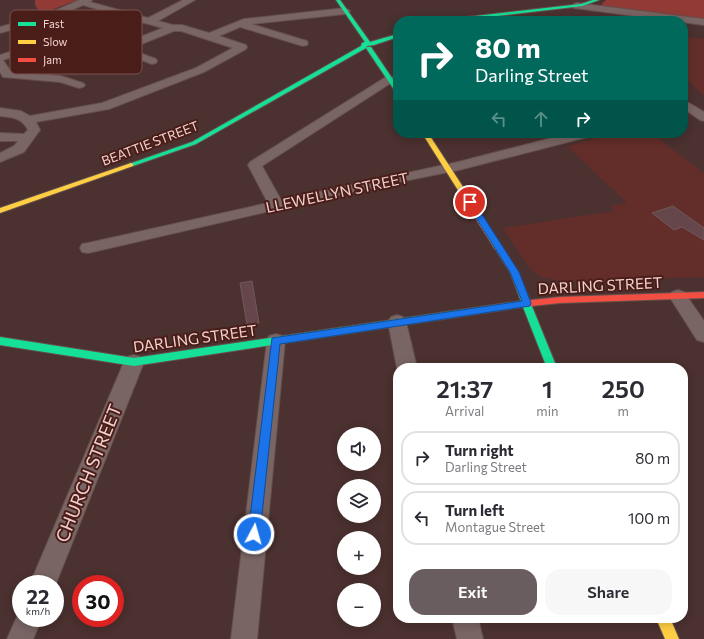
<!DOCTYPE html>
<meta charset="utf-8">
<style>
body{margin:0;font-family:Commissioner,sans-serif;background:#f7f7f7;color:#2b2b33;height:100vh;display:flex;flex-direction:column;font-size:15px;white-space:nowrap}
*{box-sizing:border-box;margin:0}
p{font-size:13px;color:#7c7c81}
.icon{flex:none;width:22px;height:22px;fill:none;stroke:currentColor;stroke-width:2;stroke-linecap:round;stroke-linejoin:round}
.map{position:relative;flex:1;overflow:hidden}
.sheet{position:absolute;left:393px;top:363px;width:295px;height:260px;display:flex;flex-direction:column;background:#fff;border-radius:16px;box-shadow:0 2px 10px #0003}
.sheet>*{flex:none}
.hud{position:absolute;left:393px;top:16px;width:295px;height:122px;border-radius:16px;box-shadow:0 2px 10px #0003;background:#00695c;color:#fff;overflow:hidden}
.controls{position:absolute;left:337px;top:427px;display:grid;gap:8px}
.controls a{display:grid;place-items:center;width:44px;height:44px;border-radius:50%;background:#fff;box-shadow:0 2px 10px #0003;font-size:20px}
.speed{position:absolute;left:12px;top:575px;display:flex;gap:8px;font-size:20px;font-weight:700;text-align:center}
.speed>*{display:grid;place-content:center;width:52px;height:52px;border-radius:50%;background:#fff;box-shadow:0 2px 10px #0003;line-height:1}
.speed small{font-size:10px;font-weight:400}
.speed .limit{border:6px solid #d22;background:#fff;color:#111}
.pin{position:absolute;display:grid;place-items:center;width:34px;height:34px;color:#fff;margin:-17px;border:2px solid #fff;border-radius:50%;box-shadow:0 1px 4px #0007}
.me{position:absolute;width:44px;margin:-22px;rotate:6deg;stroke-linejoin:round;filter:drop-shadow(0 0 3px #0008)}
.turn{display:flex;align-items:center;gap:14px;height:84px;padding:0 16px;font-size:18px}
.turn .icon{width:52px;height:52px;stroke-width:2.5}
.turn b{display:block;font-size:28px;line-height:34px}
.lanes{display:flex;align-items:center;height:38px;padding:0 16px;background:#0003;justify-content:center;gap:20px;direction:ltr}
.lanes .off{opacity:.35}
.eta{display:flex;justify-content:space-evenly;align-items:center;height:68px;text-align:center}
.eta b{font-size:24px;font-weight:600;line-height:28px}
.primary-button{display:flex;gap:8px;margin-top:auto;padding:8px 16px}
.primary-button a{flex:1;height:46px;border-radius:16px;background:#6a5d60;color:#fff;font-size:16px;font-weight:600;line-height:46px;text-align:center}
.primary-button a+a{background:#f7f7f7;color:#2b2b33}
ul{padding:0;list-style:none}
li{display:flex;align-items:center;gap:12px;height:54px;margin:0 8px 6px;padding:0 8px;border:2px solid #e1e1e2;border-radius:16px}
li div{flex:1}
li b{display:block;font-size:15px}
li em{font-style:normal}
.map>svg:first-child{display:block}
.built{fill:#632e2a}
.green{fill:#923b36}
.building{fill:#65474b;stroke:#705859}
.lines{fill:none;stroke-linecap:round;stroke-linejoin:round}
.street-casing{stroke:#654f4c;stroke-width:2}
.fast-casing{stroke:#654f4c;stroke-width:2}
.slow-casing{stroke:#654f4c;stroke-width:2}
.jam-casing{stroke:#654f4c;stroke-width:2}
.street{fill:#796563;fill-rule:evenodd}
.fast{fill:#16e098;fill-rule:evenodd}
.slow{fill:#ffcf43;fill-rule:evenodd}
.jam{fill:#f24e42;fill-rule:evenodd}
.route{fill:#1a73e8;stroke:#114b97}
.labels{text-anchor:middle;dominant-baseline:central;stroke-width:4;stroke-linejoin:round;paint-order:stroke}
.far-street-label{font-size:13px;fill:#f2d2ce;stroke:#4b1d19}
.street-label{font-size:15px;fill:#f2d2ce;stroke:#4b1d19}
.near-street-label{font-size:18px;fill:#f2d2ce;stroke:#4b1d19}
.key{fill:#4b1d19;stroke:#7d534f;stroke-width:1}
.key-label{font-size:11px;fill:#f2d2ce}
</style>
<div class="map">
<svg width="704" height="639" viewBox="0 0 704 639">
<rect width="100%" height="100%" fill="#4b312f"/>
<g class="built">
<polygon points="683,33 685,37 704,39 704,96 683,75"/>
<polygon points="617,133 651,133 704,173 704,277 566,282 541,277 531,270 503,228 614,211 610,206 627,203 567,146"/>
</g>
<g class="green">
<polygon points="35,0 77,0 41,14 35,5"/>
<polygon points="606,0 704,0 704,20 599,7"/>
</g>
<g class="building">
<polygon points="673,206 704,228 704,240 682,227 674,230 652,213"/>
<polygon points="252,281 259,323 247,325 240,283"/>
</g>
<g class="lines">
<g class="street-casing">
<g id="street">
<path d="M79 0H92L90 2 148 18 183 0H195L158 21 173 25H182L209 33 244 19 345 8 350 11 345 14 251 24 307 41 308 43 307 45 303 46 240 27 219 36 246 45 247 47 246 49 204 72 109 109 36 122 40 130 24 152 0 162V153L14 146 18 141H0V133L24 134 28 130C22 118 12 117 0 116V108L21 111 30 116 102 103 196 68 233 48 181 31H174L129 49 156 59 157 61 156 63 152 64 119 52 111 55 77 56 73 55 61 42 3 60 11 72 61 76 83 83 85 85 83 87 79 88 60 82 3 77 0 72V55L59 36 110 13 83 5 56 17 0 33V27L50 13ZM119 16 163 28 110 49 80 50 69 39Z"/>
<polygon points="577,3 704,19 704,25 574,8 572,6 574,4"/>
<polygon points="390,76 396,79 394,81 262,166 281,200 458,162 571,133 592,133 591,136 459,170 379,186 88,253 82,252 80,248 82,244 88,243 268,203 248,165 250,162 386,77"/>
<polygon points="689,103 704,112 704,121 700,120 687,111 683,112 683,104"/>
<polygon points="678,290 684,292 704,321 704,342 697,340 669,296 672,292"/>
<polygon points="397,315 403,317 406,322 417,368 398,368 398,369 397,368 388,322 391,317"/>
<polygon points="276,334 283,336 285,341 257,639 231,639 267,341 269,336"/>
<polygon points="134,355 141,357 144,362 55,586 55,584 30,584 124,362 127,357"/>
<polygon points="21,608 21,618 42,618 33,639 7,639"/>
<polygon points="452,618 478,618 483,639 457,639"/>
</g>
</g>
<g class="fast-casing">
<g id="fast">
<polygon points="336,0 340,0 370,42 398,34 398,37 374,45 367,46 366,48 196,144 133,166 129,166 129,164 192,142 361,46 362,43 365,42"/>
<polygon points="593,0 599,0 582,6 454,21 439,21 441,20 581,4"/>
<polygon points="367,47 371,47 398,87 398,93 395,91 366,48"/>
<polygon points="498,244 501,245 518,272 557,368 547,368 523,307 134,366 0,345 0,337 134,358 521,301 510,272 494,247"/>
</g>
</g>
<g class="slow-casing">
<g id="slow">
<polygon points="422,133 428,133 502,247 501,249 495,249"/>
<polygon points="131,163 133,164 133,166 0,213 0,208"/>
<polygon points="656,618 670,618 679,639 665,639"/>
</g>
</g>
<g class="jam-casing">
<polygon id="jam" points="704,292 704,298 560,303 522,307 518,304 522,301 560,297"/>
</g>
<use href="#street" class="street"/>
<use href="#fast" class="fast"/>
<use href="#slow" class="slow"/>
<use href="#jam" class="jam"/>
</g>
<polygon class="route" points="470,200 474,202 519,272 531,303 530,306 280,344 260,534 259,538 254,540 250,538 248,534 272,338 522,301 510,272 466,202"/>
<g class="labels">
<g class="far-street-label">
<text transform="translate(150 143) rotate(-21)">BEATTIE STREET</text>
</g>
<g class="street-label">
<text transform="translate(337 192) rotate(-12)">LLEWELLYN STREET</text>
<text transform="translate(600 285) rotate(-3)">DARLING STREET</text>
<text transform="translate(195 338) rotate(-8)">DARLING STREET</text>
</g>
<g class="near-street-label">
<text transform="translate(88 473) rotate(-68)">CHURCH STREET</text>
</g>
</g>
<rect x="10" y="10" width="132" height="64" rx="6" class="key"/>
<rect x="18" y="22" width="18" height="4" fill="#16e098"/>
<rect x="18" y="40" width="18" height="4" fill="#ffcf43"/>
<rect x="18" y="58" width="18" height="4" fill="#f24e42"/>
<g class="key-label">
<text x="43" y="28">Fast</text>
<text x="43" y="46">Slow</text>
<text x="43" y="64">Jam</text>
</g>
</svg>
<div class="controls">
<a><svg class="icon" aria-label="sound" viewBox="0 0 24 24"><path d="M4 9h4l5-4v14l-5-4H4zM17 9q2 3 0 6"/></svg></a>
<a><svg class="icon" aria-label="layers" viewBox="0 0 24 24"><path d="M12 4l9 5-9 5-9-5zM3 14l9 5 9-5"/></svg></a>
<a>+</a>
<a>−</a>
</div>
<div class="speed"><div>22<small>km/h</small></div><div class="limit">30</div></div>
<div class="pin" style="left:470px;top:202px;background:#d93025"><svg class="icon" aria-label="arrive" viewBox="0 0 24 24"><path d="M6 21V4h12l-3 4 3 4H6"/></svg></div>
<svg class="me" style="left:254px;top:534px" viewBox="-20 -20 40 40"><circle r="17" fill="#1a73e8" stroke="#fff" stroke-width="3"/><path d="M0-11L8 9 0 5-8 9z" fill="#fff"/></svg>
<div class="hud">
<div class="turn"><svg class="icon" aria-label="right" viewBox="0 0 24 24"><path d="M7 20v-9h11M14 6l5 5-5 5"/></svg><div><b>80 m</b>Darling Street</div></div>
<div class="lanes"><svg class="icon off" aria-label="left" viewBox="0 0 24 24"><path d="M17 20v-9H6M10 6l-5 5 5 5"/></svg><svg class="icon off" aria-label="ahead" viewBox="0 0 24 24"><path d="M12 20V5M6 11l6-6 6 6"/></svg><svg class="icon" aria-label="right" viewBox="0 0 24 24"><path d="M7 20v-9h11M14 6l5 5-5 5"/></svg></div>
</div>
<section class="sheet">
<div class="eta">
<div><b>21:37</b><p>Arrival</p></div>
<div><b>1</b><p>min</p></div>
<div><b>250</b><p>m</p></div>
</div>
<ul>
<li><svg class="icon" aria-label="right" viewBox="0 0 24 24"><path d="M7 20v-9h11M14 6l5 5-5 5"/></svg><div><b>Turn right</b><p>Darling Street</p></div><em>80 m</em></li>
<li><svg class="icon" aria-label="left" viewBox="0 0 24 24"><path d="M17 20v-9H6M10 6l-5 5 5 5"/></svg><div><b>Turn left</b><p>Montague Street</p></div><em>100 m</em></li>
</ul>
<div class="primary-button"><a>Exit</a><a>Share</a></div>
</section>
</div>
